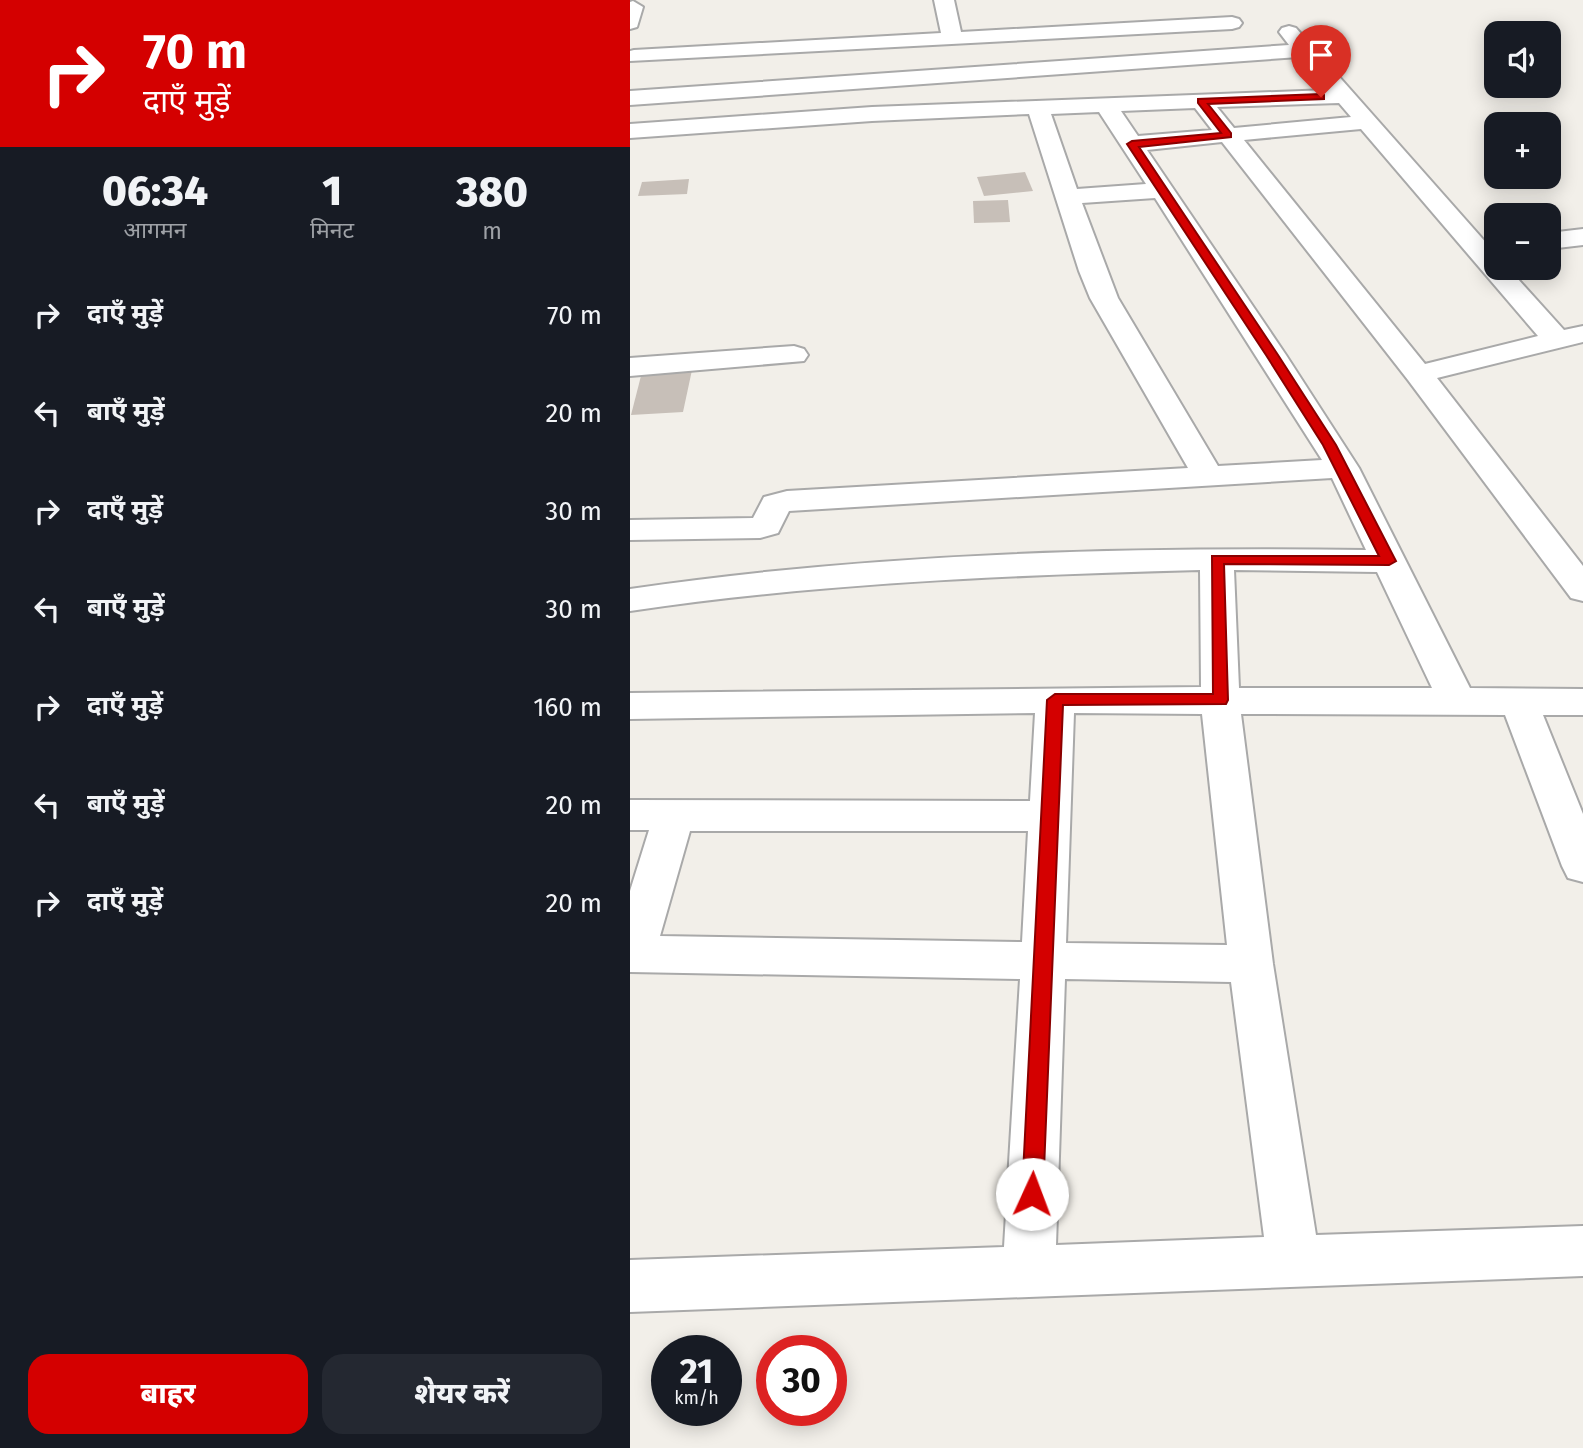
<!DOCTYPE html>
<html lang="hi">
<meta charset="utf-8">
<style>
body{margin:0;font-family:"Fira Sans","Noto Sans Devanagari",sans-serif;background:#242831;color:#f1f3f6;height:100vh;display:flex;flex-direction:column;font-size:26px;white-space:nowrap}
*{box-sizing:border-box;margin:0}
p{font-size:23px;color:#9ea1a6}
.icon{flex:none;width:38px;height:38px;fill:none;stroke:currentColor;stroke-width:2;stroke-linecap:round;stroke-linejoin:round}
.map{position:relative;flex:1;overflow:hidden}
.panel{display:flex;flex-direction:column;background:#171b24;width:630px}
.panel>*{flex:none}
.banner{background:#d40000;color:#fff;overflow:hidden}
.tools{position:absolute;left:854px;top:21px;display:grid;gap:14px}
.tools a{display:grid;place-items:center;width:77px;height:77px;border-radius:14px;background:#171b24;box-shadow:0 4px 18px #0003;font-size:35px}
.speed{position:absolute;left:21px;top:1335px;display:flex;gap:14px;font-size:35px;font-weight:700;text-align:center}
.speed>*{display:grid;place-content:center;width:91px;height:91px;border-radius:50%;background:#171b24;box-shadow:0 4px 18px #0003;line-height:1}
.speed small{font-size:18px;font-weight:400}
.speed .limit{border:10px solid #d22;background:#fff;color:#111}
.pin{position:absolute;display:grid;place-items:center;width:60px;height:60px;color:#fff;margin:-72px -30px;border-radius:50% 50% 50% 0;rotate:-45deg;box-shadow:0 0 7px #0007}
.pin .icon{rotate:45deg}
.me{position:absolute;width:77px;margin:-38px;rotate:2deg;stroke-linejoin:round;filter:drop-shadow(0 0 5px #0008)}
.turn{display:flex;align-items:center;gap:24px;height:147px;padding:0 28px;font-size:32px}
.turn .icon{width:91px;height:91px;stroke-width:2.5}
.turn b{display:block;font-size:49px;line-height:60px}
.eta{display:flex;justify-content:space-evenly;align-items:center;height:119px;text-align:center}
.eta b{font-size:42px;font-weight:800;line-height:49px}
.cta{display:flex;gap:14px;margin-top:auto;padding:14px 28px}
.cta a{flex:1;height:80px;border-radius:21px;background:#d40000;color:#fff;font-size:28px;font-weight:800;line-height:80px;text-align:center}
.cta a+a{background:#242831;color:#f1f3f6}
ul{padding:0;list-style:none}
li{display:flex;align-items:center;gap:21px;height:98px;padding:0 28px}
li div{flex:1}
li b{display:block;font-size:26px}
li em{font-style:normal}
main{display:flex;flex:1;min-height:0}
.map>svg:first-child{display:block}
.building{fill:#c7bfb8}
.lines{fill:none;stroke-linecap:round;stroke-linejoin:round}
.minor-casing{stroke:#a9a9a9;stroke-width:4}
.minor{fill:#fff;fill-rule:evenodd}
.route{fill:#d40000;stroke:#8a0000;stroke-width:2}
</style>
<main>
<section class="panel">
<div class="banner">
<div class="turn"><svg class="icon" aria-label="right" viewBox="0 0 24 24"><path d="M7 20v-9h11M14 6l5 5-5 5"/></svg><div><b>70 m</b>दाएँ मुड़ें</div></div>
</div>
<div class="eta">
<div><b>06:34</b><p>आगमन</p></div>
<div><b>1</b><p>मिनट</p></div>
<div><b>380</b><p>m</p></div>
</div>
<ul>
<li><svg class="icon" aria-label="right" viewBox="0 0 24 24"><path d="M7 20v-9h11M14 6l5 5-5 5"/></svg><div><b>दाएँ मुड़ें</b></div><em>70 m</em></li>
<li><svg class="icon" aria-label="left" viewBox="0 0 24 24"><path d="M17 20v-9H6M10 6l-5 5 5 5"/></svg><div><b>बाएँ मुड़ें</b></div><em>20 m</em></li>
<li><svg class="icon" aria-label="right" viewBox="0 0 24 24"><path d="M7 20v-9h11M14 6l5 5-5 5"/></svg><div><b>दाएँ मुड़ें</b></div><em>30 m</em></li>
<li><svg class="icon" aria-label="left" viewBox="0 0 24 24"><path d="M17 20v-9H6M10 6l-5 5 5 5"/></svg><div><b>बाएँ मुड़ें</b></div><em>30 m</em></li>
<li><svg class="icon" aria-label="right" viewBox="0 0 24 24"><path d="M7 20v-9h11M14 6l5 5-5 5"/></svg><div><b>दाएँ मुड़ें</b></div><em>160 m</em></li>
<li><svg class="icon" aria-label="left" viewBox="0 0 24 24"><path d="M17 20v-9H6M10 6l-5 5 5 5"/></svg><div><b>बाएँ मुड़ें</b></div><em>20 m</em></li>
<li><svg class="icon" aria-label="right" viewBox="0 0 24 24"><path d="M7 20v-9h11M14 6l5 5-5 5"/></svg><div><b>दाएँ मुड़ें</b></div><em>20 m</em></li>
</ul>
<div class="cta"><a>बाहर</a><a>शेयर करें</a></div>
</section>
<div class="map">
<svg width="953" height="1448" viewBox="0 0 953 1448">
<rect width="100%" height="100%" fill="#f2efe9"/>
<g class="building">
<polygon points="395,172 403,191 354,196 347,177"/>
<polygon points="59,179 57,194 8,196 12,182"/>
<polygon points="378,200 380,222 344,223 343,201"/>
<polygon points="62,370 53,412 1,415 12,372"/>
</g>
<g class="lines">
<g class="minor-casing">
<g id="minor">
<polygon points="304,0 324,0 331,32 602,17 609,19 612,23 609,27 602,29 0,61 0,51 4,50 311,33"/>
<polygon points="3,1 13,7 7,27 0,29 0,2"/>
<path d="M659 26 666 28 866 254V268H878L934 330 953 326V342L807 378 953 566V601L941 598 778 380 592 142 517 150 656 355 729 468 840 688 953 689V715H913L953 814V882L938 878 932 866 875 715 611 714 643 964 686 1235 953 1226V1276L0 1312V1260L374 1247 390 979 0 972V891L19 830H0V800L400 801 405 713 0 719V693L571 687 570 570C379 575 189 583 0 611V589C244 553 490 547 736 550L702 478 159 511 148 533 130 538 0 540V520L123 518 134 497 157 491 558 468 460 298 449 271 399 114 242 121 0 138V124L242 107 698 90 669 57 0 105V91L659 45 649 32 652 28ZM709 103 721 117 604 128 587 107ZM565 108 582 130 508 136 491 111ZM469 112 516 184 447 189 421 114ZM731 129 908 336 795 364 614 140ZM525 198 692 460 588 466 488 298 452 203ZM604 570 747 572 802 688H609ZM444 713 572 714 597 945 436 943ZM60 831H398L392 942 30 936ZM435 979 601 982 634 1237 426 1245Z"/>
<polygon points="953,229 953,245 919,249 919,233"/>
<polygon points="164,346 174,349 178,355 174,361 0,376 0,358"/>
</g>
</g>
<use href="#minor" class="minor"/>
</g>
<polygon class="route" points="691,94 694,95 694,99 578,104 601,133 601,137 509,147 648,355 706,445 766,561 759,565 594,564 598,700 596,704 433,705 413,1194 410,1201 402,1204 395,1201 392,1194 417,700 425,694 583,694 582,556 749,556 693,445 636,355 497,144 502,141 591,133 568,103 568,99"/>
</svg>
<div class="tools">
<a><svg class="icon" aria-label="sound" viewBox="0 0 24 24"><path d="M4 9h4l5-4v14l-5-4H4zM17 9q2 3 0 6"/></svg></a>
<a>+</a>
<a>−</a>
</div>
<div class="speed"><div>21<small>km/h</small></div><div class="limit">30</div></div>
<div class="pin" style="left:691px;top:97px;background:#d93025"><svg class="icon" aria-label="arrive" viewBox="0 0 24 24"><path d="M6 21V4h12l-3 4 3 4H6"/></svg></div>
<svg class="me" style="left:402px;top:1194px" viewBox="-20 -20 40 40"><circle r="19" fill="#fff"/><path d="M0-13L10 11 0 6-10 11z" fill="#d40000"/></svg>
</div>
</main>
